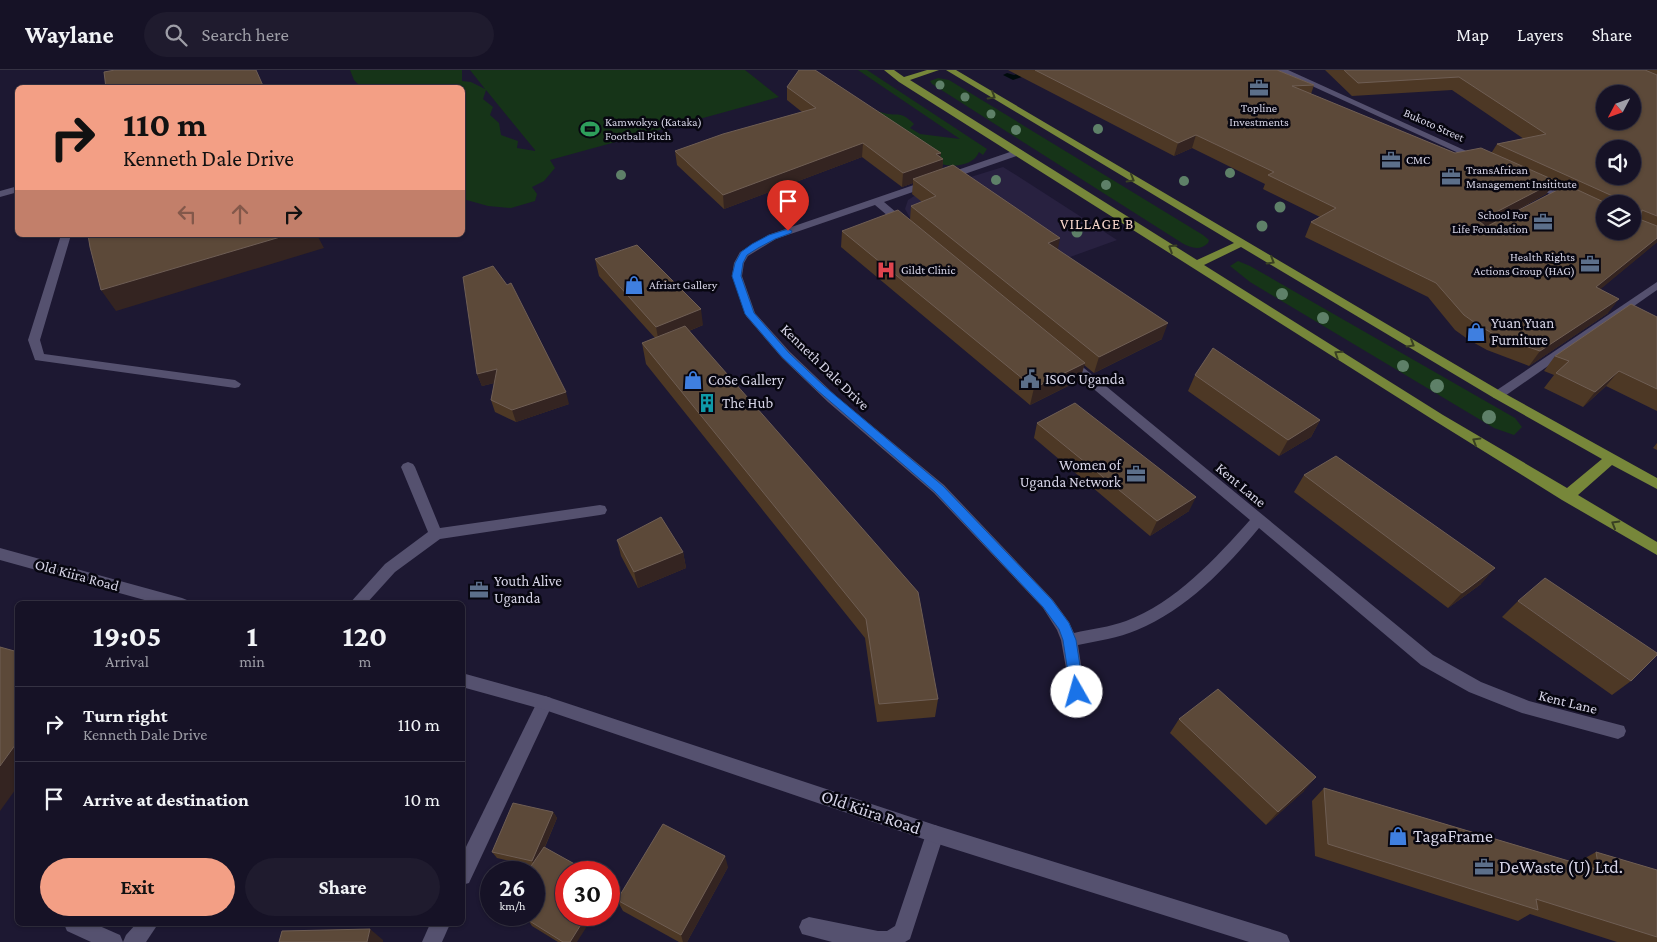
<!DOCTYPE html>
<style>
body{margin:0;font-family:"Crimson Pro",serif;background:#1f1b2e;color:#f1f3f6;height:100vh;display:flex;flex-direction:column;font-size:19px;white-space:nowrap}
*{box-sizing:border-box;margin:0}
p{font-size:16px;color:#9e9ea7}
.icon{flex:none;width:28px;height:28px;fill:none;stroke:currentColor;stroke-width:2;stroke-linecap:round;stroke-linejoin:round}
.map{position:relative;flex:1;overflow:hidden}
.panel{position:absolute;left:15px;top:531px;width:450px;height:325px;display:flex;flex-direction:column;background:#161226;border-radius:8px;box-shadow:0 1px 4px #0004,0 0 0 1px #353243}
.panel>*{flex:none}
.guide{position:absolute;left:15px;top:15px;width:450px;height:152px;border-radius:8px;box-shadow:0 1px 4px #0004,0 0 0 1px #353243;background:#f39f85;color:#111;overflow:hidden}
.needle{width:32px;rotate:229deg}
.fabs{position:absolute;left:1596px;top:15px;display:grid;gap:10px}
.fabs a{display:grid;place-items:center;width:45px;height:45px;border-radius:50%;background:#161226;box-shadow:0 1px 4px #0004,0 0 0 1px #353243;font-size:25px}
.speed{position:absolute;left:480px;top:791px;display:flex;gap:10px;font-size:25px;font-weight:700;text-align:center}
.speed>*{display:grid;place-content:center;width:65px;height:65px;border-radius:50%;background:#161226;box-shadow:0 1px 4px #0004,0 0 0 1px #353243;line-height:1}
.speed small{font-size:12px;font-weight:400}
.speed .limit{border:8px solid #d22;background:#fff;color:#111}
.pin{position:absolute;display:grid;place-items:center;width:42px;height:42px;color:#fff;margin:-51px -21px;border-radius:50% 50% 50% 0;rotate:-45deg;box-shadow:0 0 5px #0007}
.pin .icon{rotate:45deg}
.me{position:absolute;width:55px;margin:-28px;rotate:353deg;stroke-linejoin:round;filter:drop-shadow(0 0 4px #0008)}
.turn{display:flex;align-items:center;gap:18px;height:105px;padding:0 25px;font-size:22px}
.turn .icon{width:65px;height:65px;stroke-width:2.5}
.turn b{display:block;font-size:35px;line-height:42px}
.lanes{display:flex;align-items:center;height:48px;padding:0 25px;background:#0003;justify-content:center;gap:25px;direction:ltr}
.lanes .off{opacity:.35}
.eta{display:flex;justify-content:space-evenly;align-items:center;height:85px;text-align:center}
.eta b{font-size:30px;font-weight:700;line-height:35px}
.cta{display:flex;gap:10px;margin-top:auto;padding:10px 25px}
.cta a{flex:1;height:58px;border-radius:30px;background:#f39f85;color:#111;font-size:20px;font-weight:700;line-height:58px;text-align:center}
.cta a+a{background:#1f1b2e;color:#f1f3f6}
ul{padding:0;list-style:none}
li{display:flex;align-items:center;gap:15px;height:75px;padding:0 25px;border-top:1px solid #353243}
li div{flex:1}
li b{display:block;font-size:19px}
li em{font-style:normal}
header{display:flex;align-items:center;gap:30px;box-sizing:border-box;height:70px;padding:0 25px;background:#161226;border-bottom:1px solid #353243}
header strong{font-size:24px}
nav{display:flex;gap:28px;margin-inline-start:auto;font-size:18px}
.search{width:350px;height:45px;background:#1f1b2e;display:flex;align-items:center;gap:12px;box-sizing:border-box;padding:0 18px;border-radius:28px;color:#9e9ea7;font-size:19px}
.map>svg:first-child{display:block}
.built{fill:#282140}
.green{fill:#163418;fill-rule:evenodd}
.lines{fill:none;stroke-linecap:round;stroke-linejoin:round}
.stream{fill:#000b0c;fill-rule:evenodd}
.service{fill:#55516f;fill-rule:evenodd}
.minor{fill:#55516f;fill-rule:evenodd}
.tertiary{fill:#55516f;fill-rule:evenodd}
.primary{fill:#77873a;fill-rule:evenodd}
.tree{fill:#5e8068}
.wall{fill:#4d3825;fill-rule:evenodd}
.shaded-wall{fill:#342421}
.building{fill:#5c4939;stroke:#6f5e54;fill-rule:evenodd}
.oneway{stroke:#394023}
.route{fill:#1a73e8;stroke:#114b97}
.labels{text-anchor:middle;dominant-baseline:central;stroke-width:5;stroke-linejoin:round;paint-order:stroke}
.far-poi-label{font-size:12px;fill:#d6d4e6;stroke:#070610;text-anchor:start}
.far-street-label{font-size:12px;fill:#d6d4e6;stroke:#070610}
.far-quarter-label{font-size:15px;letter-spacing:1px;fill:#f5d4ca;stroke:#070610}
.poi-label{font-size:15px;fill:#d6d4e6;stroke:#070610;text-anchor:start}
.street-label{font-size:15px;fill:#d6d4e6;stroke:#070610}
.near-street-label{font-size:18px;fill:#d6d4e6;stroke:#070610}
.near-poi-label{font-size:18px;fill:#d6d4e6;stroke:#070610;text-anchor:start}
</style>
<header>
<strong>Waylane</strong>
<div class="search"><svg class="icon" aria-label="search" viewBox="0 0 24 24"><circle cx="10" cy="10" r="6"/><path d="M15 15l6 6"/></svg>Search here</div>
<nav><a>Map</a><a>Layers</a><a>Share</a></nav>
</header>
<div class="map">
<svg width="1657" height="872" viewBox="0 0 1657 872">
<rect width="100%" height="100%" fill="#1d1832"/>
<polygon class="built" points="1003,97 1016,105 1117,170 990,216 910,148 905,139 908,130 919,123"/>
<g class="green">
<path d="M350 0H462V11L471 12 485 19 470 0H745L779 27 550 90 555 98 544 111 532 117 537 124 535 131 511 138 488 136 463 129 462 18 361 17 354 10ZM486 20 535 80V81L517 78 518 71 501 65 499 53 490 45 493 37 483 29Z"/>
<path d="M858 0H867L987 79 983 85 979 82C974 95 954 98 942 94V88L929 85 860 35C868 37 876 41 884 43 899 47 900 40 914 54L910 58 920 64 960 69Z"/>
<path d="M938 8 949 10 1203 165 1209 170 1208 173C1200 181 1191 178 1182 173L932 14 930 11Z"/>
<polygon points="1238,191 1250,196 1515,348 1522,357 1514,365 1494,358 1250,212 1230,196"/>
</g>
<g class="lines">
<polygon class="stream" points="1030,0 1042,0 1013,10 1003,5 1007,3 1014,5"/>
<g class="service">
<polygon points="18,116 18,122 0,127 0,121"/>
<polygon points="61,165 71,165 40,270 44,284 235,310 241,314 239,317 235,318 35,290 28,270"/>
<polygon points="408,392 413,394 415,397 440,458 600,435 605,436 607,440 605,444 600,445 440,469 395,502 366,534 349,534 385,494 428,462 401,397 403,394"/>
<polygon points="935,755 941,758 944,764 910,869 905,872 832,872 802,864 799,857 802,850 809,847 878,861 887,861 895,856 926,764 929,758"/>
<polygon points="64,854 95,854 120,865 123,872 91,872 67,861"/>
<polygon points="136,854 158,854 146,872 123,872 126,865"/>
</g>
<g class="minor">
<polygon points="1277,0 1288,0 1484,89 1479,92 1476,91"/>
<path d="M1019 79 1024 82 1022 84 884 132 909 153V157H901L875 135 776 169 748 186 744 193 742 206 755 243 790 282 836 326 944 415 1053 530 1069 552 1074 563C1091 559 1110 557 1126 551 1175 533 1216 488 1250 450L1065 295 1063 292 1065 289H1073L1433 585 1481 612 1529 631 1624 656 1626 661 1624 666 1618 669 1522 643 1469 622 1421 595 1259 458C1226 498 1186 540 1137 560 1118 568 1098 571 1078 575L1085 621 1083 626 1077 628 1071 626 1061 570 1057 560 1043 538 934 423 828 332 782 288 746 246 732 206 734 193 740 182 768 165Z"/>
<polygon points="1533,110 1605,142 1605,149 1530,115 1528,113"/>
<polygon points="1657,212 1657,220 1502,328 1494,328 1492,325 1494,322"/>
<polygon points="545,626 551,628 553,633 469,813 462,815 462,785 539,628"/>
<polygon points="430,854 450,854 442,872 422,872"/>
</g>
<g class="tertiary">
<polygon points="0,478 182,528 187,530 189,534 159,534 0,490"/>
<polygon points="462,603 545,626 935,755 1280,862 1287,865 1290,872 1249,872 935,773 545,640 462,617"/>
</g>
<path class="primary" d="M884 0H894L904 7 927 0H939L910 10 1197 190 1234 173 946 0H956L1502 322 1657 408V419L1612 395 1578 425 1657 472V485L1562 430 1435 351 899 12ZM1241 177 1494 328 1602 389 1567 418 1443 345 1204 195Z"/>
</g>
<g class="tree">
<circle cx="940" cy="15" r="4.5"/>
<circle cx="965" cy="27" r="4.5"/>
<circle cx="991" cy="44" r="4.5"/>
<circle cx="1098" cy="59" r="5"/>
<circle cx="1016" cy="60" r="5"/>
<circle cx="1230" cy="103" r="5"/>
<circle cx="621" cy="105" r="5"/>
<circle cx="996" cy="110" r="5"/>
<circle cx="1184" cy="111" r="5"/>
<circle cx="1106" cy="115" r="5"/>
<circle cx="1280" cy="137" r="5.5"/>
<circle cx="1262" cy="156" r="5.5"/>
<circle cx="1077" cy="162" r="5.5"/>
<circle cx="1282" cy="224" r="6"/>
<circle cx="1323" cy="248" r="6"/>
<circle cx="1403" cy="296" r="6"/>
<circle cx="1437" cy="316" r="7"/>
<circle cx="1489" cy="347" r="7"/>
</g>
<g class="wall">
<path d="M1008 0H1277L1314 15 1311 24 1455 83 1492 82 1497 74 1524 69 1452 20 1352 26 1325 0H1657V172L1600 219 1608 243 1529 296 1487 280 1469 270 1455 260 1428 227 1305 167 1311 152 1320 147 1263 119 1265 114 1192 78 1174 86ZM1552 117 1558 120 1492 154 1546 124ZM1605 134H1632L1605 161Z"/>
<polygon points="787,17 940,87 943,89 942,99 1058,179 1162,269 1094,303 1084,295 1080,310 1030,335 841,177 842,161 910,150 911,136 922,132 912,124 913,113 902,117 862,87 724,139 677,95 675,81 802,42 787,30"/>
<polygon points="595,189 703,255 689,261 938,629 935,647 877,652 865,568 646,294 642,273 655,268 599,206"/>
<polygon points="1657,247 1657,341 1606,316 1583,337 1544,318 1554,305 1544,301 1555,286"/>
<polygon points="477,304 569,334 516,352 495,342 491,330 494,313 482,316"/>
<polygon points="1195,305 1320,350 1311,367 1279,386 1188,321"/>
<polygon points="1037,353 1189,441 1150,466 1034,368"/>
<polygon points="1657,373 1657,380 1653,378"/>
<polygon points="1304,405 1481,514 1448,538 1294,422"/>
<polygon points="617,470 683,482 686,498 638,518 621,486"/>
<polygon points="1518,531 1631,611 1612,625 1502,547"/>
<polygon points="1179,649 1304,721 1266,755 1170,663"/>
<polygon points="1324,718 1576,793 1596,782 1657,800 1657,872 1617,872 1530,844 1518,851 1315,786 1312,731"/>
<polygon points="553,742 557,748 545,777 577,872 558,872 532,856 528,850 535,839 534,838 534,802 531,796 497,788 492,782"/>
<polygon points="728,797 687,872 679,872 623,841 617,830"/>
</g>
<g class="shaded-wall">
<polygon points="1196,65 1192,78 1174,86 1178,73"/>
<polygon points="863,73 862,87 724,139 723,125"/>
<polygon points="941,83 940,90 943,89 942,104 913,109 913,113 902,117 903,103 936,84"/>
<polygon points="1556,111 1546,124 1470,165 1479,151"/>
<polygon points="287,165 317,165 324,178 116,241 101,220"/>
<polygon points="1060,168 1057,184 1048,173"/>
<polygon points="1657,168 1657,172 1655,174 1585,232 1596,217"/>
<polygon points="1619,229 1608,243 1529,296 1540,281"/>
<polygon points="701,239 703,255 659,273 656,257"/>
<polygon points="1168,253 1162,269 1094,303 1099,287"/>
<polygon points="1085,293 1080,310 1030,335 1034,318"/>
<polygon points="497,299 502,311 482,316 477,304"/>
<polygon points="1619,301 1606,316 1583,337 1595,322"/>
<polygon points="566,322 569,334 516,352 512,340"/>
<polygon points="1320,350 1311,367 1279,386 1288,370"/>
<polygon points="1196,427 1189,441 1150,466 1157,451"/>
<polygon points="683,482 686,498 638,518 634,502"/>
<polygon points="1495,498 1481,514 1448,538 1462,523"/>
<polygon points="18,671 18,716 0,741 0,696"/>
<polygon points="1316,707 1304,721 1266,755 1278,742"/>
<polygon points="553,742 557,748 536,797 532,791"/>
<polygon points="725,786 728,797 687,872 683,872 681,865"/>
<polygon points="587,845 594,845 577,872 570,872"/>
<polygon points="370,859 383,870 383,872 367,872"/>
</g>
<g class="building">
<polygon points="115,0 256,0 264,18 106,18 104,2"/>
<polygon points="799,0 815,0 941,83 936,84 943,89 903,103 863,73 723,125 675,81 723,64 816,38 787,17"/>
<path d="M1035 0H1277L1314 15 1292 16 1455 83 1481 78 1556 111 1479 151 1486 157 1567 115 1608 134H1605V161H1632V134H1617V128L1497 74 1546 64 1459 7 1358 13 1344 0H1645L1657 5V146L1642 140 1641 145 1638 146 1639 149 1657 156V168L1596 217 1619 229 1540 281 1497 266 1478 255 1464 245 1436 213 1311 152 1336 138 1268 105 1274 102 1196 65 1178 73ZM1605 24H1632V51H1605ZM1605 79H1632V106H1605Z"/>
<polygon points="953,95 1060,168 1048,173 1168,253 1099,287 911,136 936,126 913,109"/>
<polygon points="898,140 1085,293 1034,318 842,161"/>
<polygon points="88,165 287,165 101,220 90,177"/>
<polygon points="637,175 701,239 656,257 595,189"/>
<polygon points="493,196 507,215 511,213 566,322 512,340 491,330 497,299 477,304 463,207"/>
<polygon points="1631,234 1657,247 1657,319 1619,301 1595,322 1556,303 1569,291 1555,286"/>
<polygon points="685,256 918,522 938,629 879,634 866,549 642,273"/>
<polygon points="1213,278 1320,350 1288,370 1195,305"/>
<polygon points="1075,333 1196,427 1157,451 1037,353"/>
<polygon points="1336,386 1495,498 1462,523 1304,405"/>
<polygon points="661,447 683,482 634,502 617,470"/>
<polygon points="1545,508 1657,583 1657,585 1631,611 1518,531"/>
<polygon points="0,577 18,582 18,671 0,696"/>
<polygon points="1218,619 1316,707 1278,742 1179,649"/>
<polygon points="1324,718 1599,800 1596,782 1657,800 1657,867 1536,829 1538,840 1328,774"/>
<polygon points="513,733 553,742 532,791 492,782"/>
<polygon points="663,754 725,786 681,865 617,830"/>
<polygon points="544,777 589,802 566,802 566,845 587,845 570,872 563,872 528,850 531,845 534,845 534,841 537,837 534,835 534,802 527,802"/>
<polygon points="370,859 367,872 279,872 282,861"/>
</g>
<defs><path id="oneway-chevron" d="M-2-3.5L2.5 0L-2 3.5" fill="none" stroke-width="1.6" stroke-linecap="round" stroke-linejoin="round" transform="scale(1.25)"/></defs>
<g class="oneway">
<use href="#oneway-chevron" transform="translate(992 26) rotate(31)"/>
<use href="#oneway-chevron" transform="translate(1131 109) rotate(30)"/>
<use href="#oneway-chevron" transform="translate(1172 178) rotate(-148)"/>
<use href="#oneway-chevron" transform="translate(1271 191) rotate(31)"/>
<use href="#oneway-chevron" transform="translate(1411 274) rotate(31)"/>
<use href="#oneway-chevron" transform="translate(1338 284) rotate(-147)"/>
<use href="#oneway-chevron" transform="translate(1476 371) rotate(-149)"/>
<use href="#oneway-chevron" transform="translate(1615 454) rotate(-150)"/>
</g>
<polygon class="route" points="788,159 792,161 791,163 775,169 758,178 747,185 743,193 741,206 754,243 789,283 824,316 943,416 1052,530 1069,553 1076,570 1084,622 1082,626 1077,627 1073,626 1071,622 1063,570 1059,559 1043,537 935,422 817,320 782,287 745,244 732,206 735,193 741,182 752,174 769,165"/>
<defs>
<g id="office-bare" transform="scale(1.5)"><path d="M-6-3h4V-5.5h4V-3h4V5H-6ZM-1-4.5V-3h2v-1.5ZM-6 0V1H6V0Z" fill="#5c6f8a" stroke="#070610" stroke-width="2.5" paint-order="stroke"/></g>
<g id="stadium-bare" transform="scale(1.5)"><path d="M0-5a6.5 5 0 1 0 0 10a6.5 5 0 1 0 0-10ZM-3.5-1.8h7v3.6h-7Z" fill="#2e9e5b" stroke="#070610" stroke-width="2.5" paint-order="stroke"/></g>
<g id="hospital-bare" transform="scale(1.5)"><path d="M-5-5h3v3.5h4V-5h3V5h-3V1.5h-4V5h-3Z" fill="#e0444e" stroke="#070610" stroke-width="2.5" paint-order="stroke"/></g>
<g id="shop-bare" transform="scale(1.5)"><path d="M-5-2.5h2.3a2.7 3.5 0 0 1 5.4 0H5L5.5 6h-11ZM-1.5-2.5h3a1.5 2.3 0 0 0-3 0Z" fill="#3f7fe0" stroke="#070610" stroke-width="2.5" paint-order="stroke"/></g>
<g id="civic-bare" transform="scale(1.5)"><path d="M-.6-6.5H3V-4.5H.6V-3L4-1V1h2V6H-6V1h2V-1L-.6-3ZM-1.2 2.5V6h2.4V2.5Z" fill="#5c6f8a" stroke="#070610" stroke-width="2.5" paint-order="stroke"/></g>
<g id="building-bare" transform="scale(1.5)"><path d="M-4-6H4V6H1V3H-1V6H-4ZM-2.5-4.3h1.7v1.8h-1.7ZM.8-4.3h1.7v1.8H.8ZM-2.5-1h1.7V.8h-1.7ZM.8-1h1.7V.8H.8Z" fill="#0f9aa8" stroke="#070610" stroke-width="2.5" paint-order="stroke"/></g>
</defs>
<g fill-rule="evenodd">
<use href="#office-bare" x="1259" y="18"/>
<use href="#stadium-bare" x="590" y="59"/>
<use href="#office-bare" x="1391" y="90"/>
<use href="#office-bare" x="1451" y="107"/>
<use href="#office-bare" x="1543" y="152"/>
<use href="#office-bare" x="1590" y="194"/>
<use href="#hospital-bare" x="886" y="200"/>
<use href="#shop-bare" x="634" y="215"/>
<use href="#shop-bare" x="1476" y="262"/>
<use href="#civic-bare" x="1030" y="309"/>
<use href="#shop-bare" x="693" y="310"/>
<use href="#building-bare" x="707" y="333"/>
<use href="#office-bare" x="1136" y="404"/>
<use href="#office-bare" x="479" y="520"/>
<use href="#shop-bare" x="1398" y="766"/>
<use href="#office-bare" x="1484" y="797"/>
</g>
<g class="labels">
<g class="far-poi-label">
<text x="1259" y="38" text-anchor="middle">Topline<tspan x="1259" dy="14">Investments</tspan></text>
<text x="605" y="52">Kamwokya (Kataka)<tspan x="605" dy="14">Football Pitch</tspan></text>
<text x="1406" y="90">CMC</text>
<text x="1466" y="100">TransAfrican<tspan x="1466" dy="14">Management Insititute</tspan></text>
<text x="1528" y="145" text-anchor="end">School For<tspan x="1528" dy="14">Life Foundation</tspan></text>
<text x="1575" y="187" text-anchor="end">Health Rights<tspan x="1575" dy="14">Actions Group (HAG)</tspan></text>
<text x="901" y="200">Gildt Clinic</text>
<text x="649" y="215">Afriart Gallery</text>
</g>
<g class="far-street-label">
<text transform="translate(1434 55) rotate(24)">Bukoto Street</text>
</g>
<g class="far-quarter-label">
<text x="1097" y="154">VILLAGE B</text>
</g>
<g class="poi-label">
<text x="1491" y="253">Yuan Yuan<tspan x="1491" dy="17">Furniture</tspan></text>
<text x="1045" y="309">ISOC Uganda</text>
<text x="708" y="310">CoSe Gallery</text>
<text x="722" y="333">The Hub</text>
<text x="1121" y="395" text-anchor="end">Women of<tspan x="1121" dy="17">Uganda Network</tspan></text>
<text x="494" y="511">Youth Alive<tspan x="494" dy="17">Uganda</tspan></text>
</g>
<g class="street-label">
<text transform="translate(825 297) rotate(44)">Kenneth Dale Drive</text>
<text transform="translate(1241 415) rotate(40)">Kent Lane</text>
<text transform="translate(77 505) rotate(15)">Old Kiira Road</text>
<text transform="translate(1568 632) rotate(14)">Kent Lane</text>
</g>
<g class="near-street-label">
<text transform="translate(871 742) rotate(19)">Old Kiira Road</text>
</g>
<g class="near-poi-label">
<text x="1413" y="766">TagaFrame</text>
<text x="1499" y="797">DeWaste (U) Ltd.</text>
</g>
</g>
</svg>
<div class="fabs">
<a><svg class="needle" viewBox="-14 -14 28 28"><path d="M0-13l5 13h-10z" fill="#e53935"/><path d="M0 13l5-13h-10z" fill="#9e9ea7"/></svg></a>
<a><svg class="icon" aria-label="sound" viewBox="0 0 24 24"><path d="M4 9h4l5-4v14l-5-4H4zM17 9q2 3 0 6"/></svg></a>
<a><svg class="icon" aria-label="layers" viewBox="0 0 24 24"><path d="M12 4l9 5-9 5-9-5zM3 14l9 5 9-5"/></svg></a>
</div>
<div class="speed"><div>26<small>km/h</small></div><div class="limit">30</div></div>
<div class="pin" style="left:788px;top:161px;background:#d93025"><svg class="icon" aria-label="arrive" viewBox="0 0 24 24"><path d="M6 21V4h12l-3 4 3 4H6"/></svg></div>
<svg class="me" style="left:1077px;top:622px" viewBox="-20 -20 40 40"><circle r="19" fill="#fff"/><path d="M0-13L10 11 0 6-10 11z" fill="#1a73e8"/></svg>
<div class="guide">
<div class="turn"><svg class="icon" aria-label="right" viewBox="0 0 24 24"><path d="M7 20v-9h11M14 6l5 5-5 5"/></svg><div><b>110 m</b>Kenneth Dale Drive</div></div>
<div class="lanes"><svg class="icon off" aria-label="left" viewBox="0 0 24 24"><path d="M17 20v-9H6M10 6l-5 5 5 5"/></svg><svg class="icon off" aria-label="ahead" viewBox="0 0 24 24"><path d="M12 20V5M6 11l6-6 6 6"/></svg><svg class="icon" aria-label="right" viewBox="0 0 24 24"><path d="M7 20v-9h11M14 6l5 5-5 5"/></svg></div>
</div>
<section class="panel">
<div class="eta">
<div><b>19:05</b><p>Arrival</p></div>
<div><b>1</b><p>min</p></div>
<div><b>120</b><p>m</p></div>
</div>
<ul>
<li><svg class="icon" aria-label="right" viewBox="0 0 24 24"><path d="M7 20v-9h11M14 6l5 5-5 5"/></svg><div><b>Turn right</b><p>Kenneth Dale Drive</p></div><em>110 m</em></li>
<li><svg class="icon" aria-label="arrive" viewBox="0 0 24 24"><path d="M6 21V4h12l-3 4 3 4H6"/></svg><div><b>Arrive at destination</b></div><em>10 m</em></li>
</ul>
<div class="cta"><a>Exit</a><a>Share</a></div>
</section>
</div>
